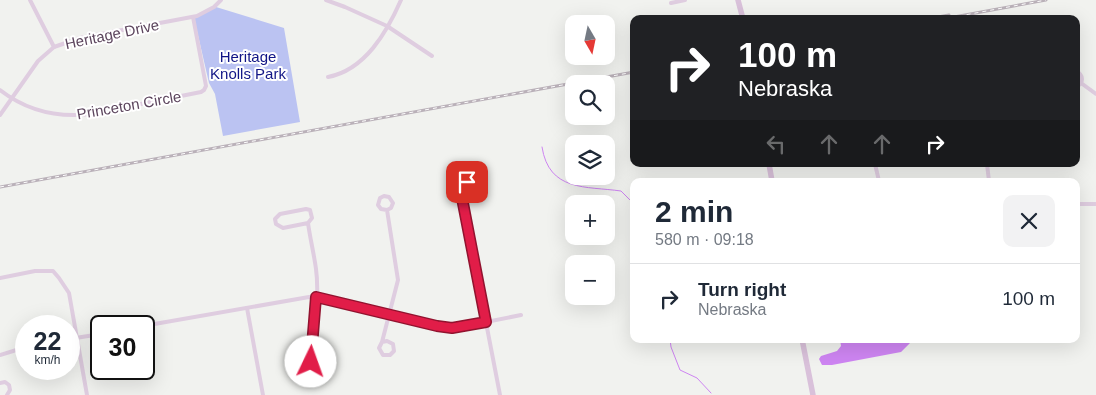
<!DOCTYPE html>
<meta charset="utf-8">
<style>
body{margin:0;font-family:Helvetica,sans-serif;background:#f2f2f3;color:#1f2937;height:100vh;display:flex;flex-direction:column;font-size:19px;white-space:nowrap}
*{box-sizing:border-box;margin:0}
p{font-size:16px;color:#747a83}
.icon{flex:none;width:28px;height:28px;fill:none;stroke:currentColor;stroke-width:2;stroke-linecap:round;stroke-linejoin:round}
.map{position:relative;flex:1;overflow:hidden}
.sheet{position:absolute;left:630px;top:178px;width:450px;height:165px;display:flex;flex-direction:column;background:#fff;border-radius:10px;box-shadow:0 5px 20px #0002}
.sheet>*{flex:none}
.banner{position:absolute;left:630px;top:15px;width:450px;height:152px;border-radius:10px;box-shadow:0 5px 20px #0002;background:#202124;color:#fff;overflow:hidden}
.needle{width:32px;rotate:171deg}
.controls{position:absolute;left:565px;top:15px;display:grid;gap:10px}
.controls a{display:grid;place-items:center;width:50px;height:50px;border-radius:10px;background:#fff;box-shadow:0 5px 20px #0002;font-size:25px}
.speed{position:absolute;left:15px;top:315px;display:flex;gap:10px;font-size:25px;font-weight:700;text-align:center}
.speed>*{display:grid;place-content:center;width:65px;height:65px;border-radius:50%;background:#fff;box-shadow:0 5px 20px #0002;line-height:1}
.speed small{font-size:12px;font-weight:400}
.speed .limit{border:2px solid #111;border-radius:8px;background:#fff;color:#111}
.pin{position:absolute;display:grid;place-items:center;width:42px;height:42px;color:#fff;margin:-21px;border-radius:10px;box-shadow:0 2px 8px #0006}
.me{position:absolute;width:55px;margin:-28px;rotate:3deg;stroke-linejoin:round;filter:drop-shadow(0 0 4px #0008)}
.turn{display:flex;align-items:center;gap:18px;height:105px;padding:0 25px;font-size:22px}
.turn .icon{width:65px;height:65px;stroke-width:2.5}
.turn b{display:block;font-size:35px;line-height:42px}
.lanes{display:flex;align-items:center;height:48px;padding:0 25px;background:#0003;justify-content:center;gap:25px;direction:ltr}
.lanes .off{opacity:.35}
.round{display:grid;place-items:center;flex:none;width:52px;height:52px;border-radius:10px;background:#f2f2f3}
.headline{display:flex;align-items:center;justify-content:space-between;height:85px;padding:0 25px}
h1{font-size:30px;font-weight:600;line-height:38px}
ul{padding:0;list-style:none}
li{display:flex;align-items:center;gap:15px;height:70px;padding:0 25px;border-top:1px solid #e0e1e3}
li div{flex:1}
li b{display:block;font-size:19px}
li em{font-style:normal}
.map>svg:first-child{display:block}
.green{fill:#bbc3f2}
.water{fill:#ce85f2}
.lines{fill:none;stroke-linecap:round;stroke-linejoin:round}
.stream{stroke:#ce85f2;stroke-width:1}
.minor{stroke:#dfcde0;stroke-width:4}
.secondary{stroke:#d9c1da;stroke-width:5.5}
.rail-casing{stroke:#bab1b9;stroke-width:3}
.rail{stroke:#fff;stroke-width:1;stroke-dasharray:4;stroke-linecap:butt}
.route-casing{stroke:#92132f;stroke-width:12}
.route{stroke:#e11d48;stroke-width:9}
.labels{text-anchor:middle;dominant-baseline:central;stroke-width:4;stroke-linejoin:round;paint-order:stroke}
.street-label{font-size:15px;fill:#5d465e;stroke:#fff}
.park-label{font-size:15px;fill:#111586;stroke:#fff}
</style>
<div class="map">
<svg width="1096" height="395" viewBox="0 0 1096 395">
<rect width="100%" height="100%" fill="#f1f2ef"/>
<polygon class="green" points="216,7 284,28 300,122 223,136 215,94 209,83 194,18"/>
<polygon class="water" points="840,339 877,339 885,342 894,341 898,339 912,339 910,343 901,352 832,365 822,365 819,359 821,356 837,351 841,346"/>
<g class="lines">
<g class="stream">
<path d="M542 147C549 192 586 186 621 191L631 201 634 220"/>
<polyline points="670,339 671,347 680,370 697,378 711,393"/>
</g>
<g class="minor">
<polyline points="30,0 54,47"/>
<polyline points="326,0 345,7 387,26 432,56"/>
<polyline points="671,3 685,0"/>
<path d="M1076 71C1084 75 1084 83 1076 87"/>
<path d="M328 77C365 70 387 32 401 0"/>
<polyline points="1081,83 1096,94"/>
<path d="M0 90C27 111 57 118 91 114L201 92 204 90 206 86 193 17"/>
<polyline points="0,115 38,61 54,47 80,38 197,16 214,7 221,0"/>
<polyline points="875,164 879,181"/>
<polyline points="987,164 989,181"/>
<circle cx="461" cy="186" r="7"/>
<polyline points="461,193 500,395"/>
<polyline points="1076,204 1096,204"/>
<path d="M308 223 283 228 276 224 275 219 280 214 306 209 310 210 312 218 308 223C310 238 314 254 316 269 319 290 316 333 309 353L312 360 310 364 306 366 299 364 298 358C299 352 304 351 309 353"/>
<polyline points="0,278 35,271 53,271 59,278 69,293 87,395"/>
<polyline points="247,308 263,395"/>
<polyline points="143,326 309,297 324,298 437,326 461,327 521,315"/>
<polyline points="69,339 101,334"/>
<polyline points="382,342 387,341 393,344 394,351 390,355 383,355 379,348 382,342 398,280 387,210 391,208 393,203 389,197 384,196 380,198 378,205 381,209 387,210"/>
<polyline points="0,355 26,347"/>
<polyline points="0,383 5,382 9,385 10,390 7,395"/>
</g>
<g class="secondary">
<polyline points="738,0 743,19"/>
<polyline points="769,164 772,181"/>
<polyline points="802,339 813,395"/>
</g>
<g class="rail-casing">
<g id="rail">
<polyline points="927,19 949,15"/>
<polyline points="943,19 1046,0"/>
<polyline points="0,187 634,72"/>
</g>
</g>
<use href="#rail" class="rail"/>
</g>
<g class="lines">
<g class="route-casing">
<polyline id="route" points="311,362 312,357 309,353 312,346 316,297 437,326 452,328 486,322 461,193 467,189 467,182"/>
</g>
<use href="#route" class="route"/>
</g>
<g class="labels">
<g class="street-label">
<text transform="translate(112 34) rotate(-12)">Heritage Drive</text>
<text transform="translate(129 105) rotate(-10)">Princeton Circle</text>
</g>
<g class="park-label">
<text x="248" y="56">Heritage<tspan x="248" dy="17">Knolls Park</tspan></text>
</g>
</g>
</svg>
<div class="controls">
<a><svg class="needle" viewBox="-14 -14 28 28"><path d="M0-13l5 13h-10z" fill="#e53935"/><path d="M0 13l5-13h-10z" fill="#747a83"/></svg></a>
<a><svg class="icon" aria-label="search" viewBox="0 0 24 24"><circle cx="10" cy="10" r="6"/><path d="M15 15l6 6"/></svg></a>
<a><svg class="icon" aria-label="layers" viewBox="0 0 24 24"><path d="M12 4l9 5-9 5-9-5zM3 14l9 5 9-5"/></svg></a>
<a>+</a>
<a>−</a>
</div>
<div class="speed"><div>22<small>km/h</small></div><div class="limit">30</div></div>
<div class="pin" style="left:467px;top:182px;background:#d93025"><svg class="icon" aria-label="arrive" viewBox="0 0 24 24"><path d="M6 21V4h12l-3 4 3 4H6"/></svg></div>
<svg class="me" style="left:311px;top:362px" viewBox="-20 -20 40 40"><circle r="19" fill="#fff"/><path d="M0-13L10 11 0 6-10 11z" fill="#e11d48"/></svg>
<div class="banner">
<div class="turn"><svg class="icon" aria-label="right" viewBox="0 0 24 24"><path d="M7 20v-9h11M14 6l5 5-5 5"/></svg><div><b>100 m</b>Nebraska</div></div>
<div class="lanes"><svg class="icon off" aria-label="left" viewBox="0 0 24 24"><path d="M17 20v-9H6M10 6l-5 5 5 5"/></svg><svg class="icon off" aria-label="ahead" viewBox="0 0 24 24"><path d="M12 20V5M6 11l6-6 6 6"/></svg><svg class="icon off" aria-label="ahead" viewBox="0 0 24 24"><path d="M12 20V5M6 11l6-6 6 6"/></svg><svg class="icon" aria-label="right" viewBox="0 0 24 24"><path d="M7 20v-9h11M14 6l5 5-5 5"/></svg></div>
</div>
<section class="sheet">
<div class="headline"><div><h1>2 min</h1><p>580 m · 09:18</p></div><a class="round"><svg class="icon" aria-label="close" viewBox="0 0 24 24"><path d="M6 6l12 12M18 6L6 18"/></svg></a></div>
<ul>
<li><svg class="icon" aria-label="right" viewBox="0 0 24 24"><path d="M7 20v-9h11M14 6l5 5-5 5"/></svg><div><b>Turn right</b><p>Nebraska</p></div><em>100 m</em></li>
</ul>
</section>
</div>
